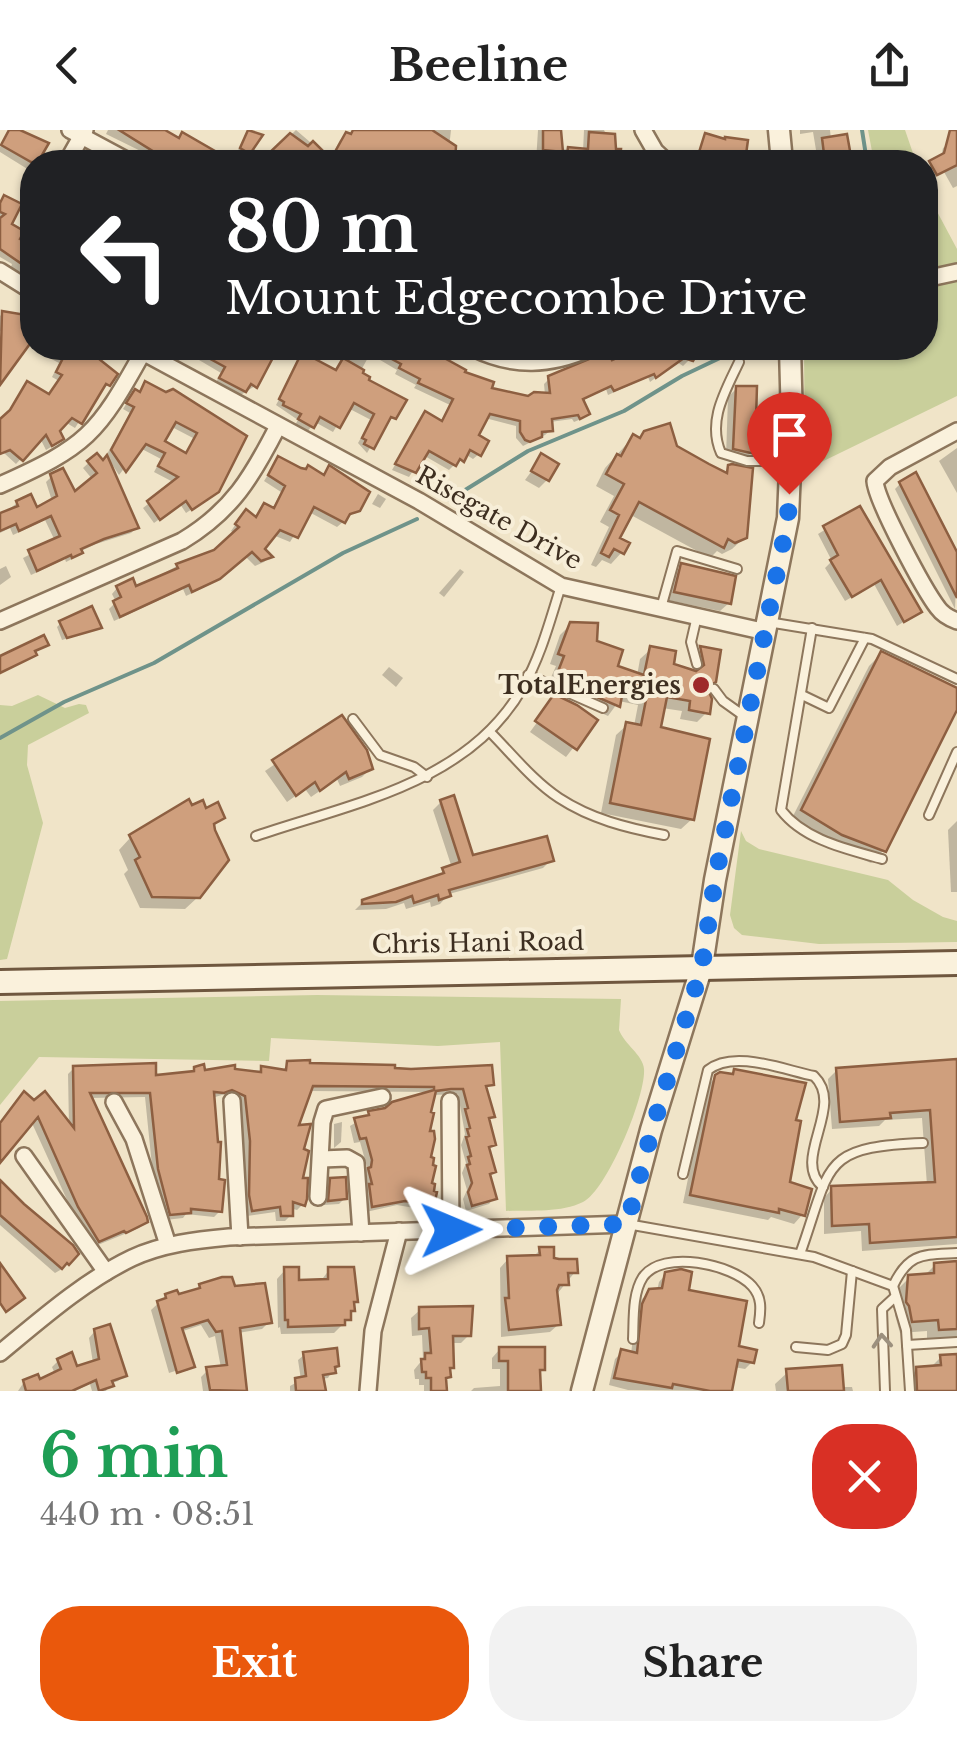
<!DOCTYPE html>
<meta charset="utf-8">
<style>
body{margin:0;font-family:"Libre Baskerville",serif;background:#f2f2f2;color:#222;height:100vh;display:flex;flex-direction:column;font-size:38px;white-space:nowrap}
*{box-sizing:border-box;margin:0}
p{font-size:32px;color:#767676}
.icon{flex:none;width:55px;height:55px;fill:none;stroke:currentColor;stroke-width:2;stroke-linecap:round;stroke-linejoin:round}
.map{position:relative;height:1261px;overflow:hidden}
.side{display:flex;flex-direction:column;background:#fff;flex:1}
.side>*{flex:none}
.top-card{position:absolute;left:20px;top:20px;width:918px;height:210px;border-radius:40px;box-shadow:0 2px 8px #0004;background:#202124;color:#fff;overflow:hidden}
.pin{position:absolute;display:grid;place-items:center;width:85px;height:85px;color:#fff;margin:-102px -42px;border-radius:50% 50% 50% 0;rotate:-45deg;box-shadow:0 0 10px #0007}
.pin .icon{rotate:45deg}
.me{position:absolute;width:110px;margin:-55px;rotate:89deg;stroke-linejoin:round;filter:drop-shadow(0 0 8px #0008)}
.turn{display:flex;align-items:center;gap:35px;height:210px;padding:0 40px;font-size:45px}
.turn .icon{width:130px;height:130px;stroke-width:2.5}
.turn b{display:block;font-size:70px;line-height:85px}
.round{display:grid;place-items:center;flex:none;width:105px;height:105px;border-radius:40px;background:#f2f2f2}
.head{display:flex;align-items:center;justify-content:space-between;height:170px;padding:0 40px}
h1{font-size:60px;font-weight:800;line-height:75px;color:#1e9e55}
.action{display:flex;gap:20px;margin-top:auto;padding:20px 40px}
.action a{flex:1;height:115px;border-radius:40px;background:#ea580c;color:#fff;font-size:40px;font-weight:800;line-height:115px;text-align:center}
.action a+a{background:#f2f2f2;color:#222}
header{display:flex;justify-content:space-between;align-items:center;height:130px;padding:0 40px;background:#fff;font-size:45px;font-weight:800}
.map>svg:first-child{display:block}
.green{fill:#c9cf9b}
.shadow{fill:#0003;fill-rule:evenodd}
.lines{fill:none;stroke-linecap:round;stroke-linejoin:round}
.stream{stroke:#6f938a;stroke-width:4}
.building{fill:#cf9f7d;stroke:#8d5f41;stroke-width:2.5;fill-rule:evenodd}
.service-casing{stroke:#8d765c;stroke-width:12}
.minor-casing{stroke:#8d765c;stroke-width:20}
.tertiary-casing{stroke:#8d765c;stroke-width:25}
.secondary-casing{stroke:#6f573f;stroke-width:28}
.service{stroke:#faf1dc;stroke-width:8}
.minor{stroke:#faf1dc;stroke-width:15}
.tertiary{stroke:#faf1dc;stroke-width:20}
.secondary{stroke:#faf1dc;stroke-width:22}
.oneway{stroke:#9c907e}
.route{stroke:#1a73e8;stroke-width:18;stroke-dasharray:0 32.4}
.poi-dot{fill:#9e2a2b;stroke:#f7eed8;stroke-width:4}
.labels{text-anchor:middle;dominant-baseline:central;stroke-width:8;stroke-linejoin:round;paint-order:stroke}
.street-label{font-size:25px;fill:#3d2e20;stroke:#f7eed8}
.poi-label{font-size:25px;font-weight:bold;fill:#3d2e20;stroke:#f7eed8;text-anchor:end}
</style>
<header><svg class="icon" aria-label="back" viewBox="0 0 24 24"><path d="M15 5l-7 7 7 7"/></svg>Beeline<svg class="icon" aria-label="share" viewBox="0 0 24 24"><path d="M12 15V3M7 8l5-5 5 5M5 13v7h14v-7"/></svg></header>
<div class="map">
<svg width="957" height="1261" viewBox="0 0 957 1261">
<rect width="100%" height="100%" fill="#f0e4c8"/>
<g class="green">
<polygon points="868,0 905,0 916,32 874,32"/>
<polygon points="925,59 957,119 957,266 805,340 804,218 925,218"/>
<polygon points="38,565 65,578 79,574 86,575 89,583 28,615 27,635 43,693 7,829 0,830 0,575 12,576"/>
<polygon points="741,701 746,711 759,719 888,750 913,770 943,787 957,791 957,812 819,814 742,805 734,798 730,785"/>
<path d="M317 865 621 869 619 900C624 914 643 925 644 939 646 966 607 1060 583 1072 561 1083 530 1080 506 1081L500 912 438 916 271 908 269 931 39 927 0 975V871Z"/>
</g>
<g class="shadow">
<polygon points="11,0 45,14 29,40 0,22 0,17"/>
<polygon points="108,0 160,0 209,32 163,32 106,4"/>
<polygon points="250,0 260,6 246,32 231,32"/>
<polygon points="296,0 317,18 314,25 328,32 263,32"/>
<polygon points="354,0 425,0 432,4 434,0 451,0 449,18 453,18 452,32 343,32 330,29 340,10"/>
<polygon points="538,0 562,0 561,19 583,21 584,0 604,0 614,21 618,22 618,32 536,32"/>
<polygon points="800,0 830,0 831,9 845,7 849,32 818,32 813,2 800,4"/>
<polygon points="957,8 957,56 953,58 944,42 931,49 926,38 941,27 943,18"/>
<polygon points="5,68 9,95 16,110 32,118 32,148 11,137 12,134 0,127 0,73"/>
<polygon points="3,183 32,187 32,215 28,212 0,251 0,207 3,202 0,201 0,186"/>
<polygon points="37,218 85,218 108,255 100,259 75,298 65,292 57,301 56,314 46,320 40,308 16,334 4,323 0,325 0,292 49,267 59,251 52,247 59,233 38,222"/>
<polygon points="199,218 282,218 274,226 272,225 255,256 239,266 215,254 221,243 199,230 202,224 197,221"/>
<polygon points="348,218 421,218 489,260 528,269 545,265 544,254 550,248 611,234 642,218 644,222 650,218 682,218 685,220 687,218 703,218 692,232 689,230 683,236 677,232 650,252 648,247 608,265 606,259 581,271 587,284 581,289 574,292 572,289 550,292 551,300 545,305 523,316 516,308 516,296 485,288 475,306 479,324 473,329 465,324 449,340 423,325 409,347 392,340 421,290 441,292 450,275 414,258 416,255 395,244 397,240 370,224 359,244 394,288 386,291 367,323 358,313 371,290 348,278 333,302 315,292 307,302 295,295 298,290 276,275 303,225 335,242"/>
<path d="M146 254 244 307 210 367 186 383 180 374 154 393 143 378 175 353 154 342 161 329 140 318 119 345 110 331 136 398 131 403 96 414 79 422 74 428 66 432 65 429 31 445 23 428 55 411 45 390 13 405 10 398 0 403V386L17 373 36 380 52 371 46 352 52 346 74 365 93 350 83 338 96 326 102 333 130 283 123 279 130 268 138 264ZM170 296 193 308 185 325 162 312Z"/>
<polygon points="737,258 752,322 743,331 726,327 728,267"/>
<polygon points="633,307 675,318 723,344 729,338 745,407 732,419 722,424 717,421 710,428 629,384 616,409 622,422 611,434 602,430 596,437 591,435 609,397 600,392 614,366 596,356 605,338"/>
<polygon points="957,318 957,363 939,331"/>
<polygon points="542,327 547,350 539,358 525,350"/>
<polygon points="278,329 300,340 323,346 330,339 358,379 337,397 309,382 290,412 273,405 262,419 269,427 264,432 255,436 245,426 211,454 186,466 183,459 114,491 109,479 116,472 112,464 117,458 135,459 177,436 215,422 235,404 231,401 240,388 254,389 264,376 272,380 281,362 264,351"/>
<polygon points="900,354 957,430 955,479 895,359"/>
<polygon points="378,364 386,369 380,378 372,374"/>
<polygon points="859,379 919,482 897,496 874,454 845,471 825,438 832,431 818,404"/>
<polygon points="6,436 11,447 0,455 0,439"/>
<polygon points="682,436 729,473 720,481 667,470 673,445"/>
<polygon points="460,439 464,442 444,467 439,463"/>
<polygon points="61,493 99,498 62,510 57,497"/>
<polygon points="571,494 595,513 615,538 637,546 640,529 651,519 671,536 695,544 692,529 701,519 718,522 705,559 707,582 697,592 680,589 682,581 662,578 658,599 692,689 681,699 601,683 616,605 627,595 634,596 638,575 619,571 608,586 568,568 595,590 566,627 530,602 558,564 546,559 556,536 550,534 560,505"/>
<polygon points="881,524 957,562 957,575 883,721 871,733 830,716 790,692 869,536"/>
<polygon points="389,537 403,548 396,557 382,545"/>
<polygon points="342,588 370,639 362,647 340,656 337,649 311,667 305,659 287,672 265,641"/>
<polygon points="441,672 472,728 551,730 543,738 449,764 440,774 431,777 430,772 406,779 404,773 386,779 355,780 363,772 436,748 452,738 433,680"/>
<polygon points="191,678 222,688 213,697 198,767 185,779 140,778 124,744 128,740 119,720 131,707"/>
<polygon points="957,691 957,762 951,762 948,700"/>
<polygon points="957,932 957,1114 862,1121 861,1101 824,1104 824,1068 832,1059 927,1055 922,988 885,990 879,996 832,999 828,949 837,940"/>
<polygon points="288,933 392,940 491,954 485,960 492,986 487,991 493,1014 487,1020 493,1041 488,1046 494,1068 489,1074 466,1081 463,1069 467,1060 462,1043 466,1033 461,1015 465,1004 458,964 433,965 428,1003 431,1075 426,1080 397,1075 366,1082 363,1046 367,1037 360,1012 354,1013 350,996 370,984 433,962 309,961 296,997 301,1020 303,1074 297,1080 290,1078 291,1085 285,1091 276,1091 275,1082 247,1086 240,972 225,964 212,968 220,1081 214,1087 186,1084 183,1088 165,1090 153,1046 145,967 89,968 145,1092 139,1098 93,1117 73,1083 31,991 0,1031 0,994 19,970 69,996 68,944 74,938 154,947 190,944 195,940 257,944 262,939 282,942"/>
<polygon points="735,941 793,992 787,1053 802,1085 794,1094 771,1087 768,1090 683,1073 707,956 716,947 730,946"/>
<polygon points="342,992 341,1012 334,1018 334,994"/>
<polygon points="331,1050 345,1068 339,1074 324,1075 326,1056"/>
<polygon points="0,1051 76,1123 62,1139 55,1143 0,1095"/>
<polygon points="540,1120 575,1142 557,1164 559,1194 550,1202 501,1207 500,1138 508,1129 532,1128"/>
<polygon points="957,1134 957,1209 927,1211 927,1201 900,1203 895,1185 896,1161 908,1149 923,1147 935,1135"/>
<polygon points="285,1140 297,1152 320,1152 329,1140 355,1171 348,1189 334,1203 281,1204 280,1197 278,1198 277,1149"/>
<polygon points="666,1144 752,1232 745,1239 734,1237 730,1261 628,1260 609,1255 615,1229 622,1222 631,1224 636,1184 642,1169 650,1162 657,1161 659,1152"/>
<polygon points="200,1156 233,1158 269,1192 262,1199 238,1203 245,1261 203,1261 201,1247 208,1240 221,1238 215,1206 209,1208 201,1195 180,1202 192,1236 187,1241 187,1237 169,1243 151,1180 166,1166 177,1168 193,1163"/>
<polygon points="420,1180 469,1205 461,1213 451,1213 452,1237 447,1242 446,1261 424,1261 424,1255 419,1255 419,1249 415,1249 414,1240 423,1229 422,1205 412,1206 411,1188"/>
<polygon points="95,1201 124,1245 118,1251 110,1254 106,1261 92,1261 90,1254 75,1261 18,1261 24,1252 38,1252 55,1244 52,1237 58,1231 76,1239 93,1233 89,1208"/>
<polygon points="500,1219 543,1239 538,1244 538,1261 471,1261 474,1258 500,1256 500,1239 492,1239 492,1228"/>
<polygon points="304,1225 333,1239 328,1248 321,1249 323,1261 290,1261 290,1256 301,1250 298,1230"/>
<polygon points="957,1226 957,1261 905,1261 905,1252 917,1239 930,1238 941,1227"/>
<polygon points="788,1242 841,1257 852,1257 853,1261 776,1261 775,1254"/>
</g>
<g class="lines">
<g class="stream">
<polyline points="862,0 867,32"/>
<polyline points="449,370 528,321 624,281 682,246 741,218"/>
<polyline points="0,608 64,572 154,533 343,423 417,389"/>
</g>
</g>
<g class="building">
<polygon points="9,0 20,0 49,13 38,32 31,32 1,15"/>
<polygon points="119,0 165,0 179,8 182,2 234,32 180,32 156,23"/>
<polygon points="248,0 263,5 250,24 240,18"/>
<polygon points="353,0 432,0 456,16 455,32 272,32 266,26 290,3 308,16 313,11 331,29 346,2 351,4"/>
<polygon points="543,0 561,0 563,22 543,20"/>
<polygon points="950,0 957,0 957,35 937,45 929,31 944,23"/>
<polygon points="589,2 615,4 616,19 621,19 620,32 566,32 568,17 588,19"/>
<polygon points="705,3 725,9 725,7 748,10 745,32 696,32"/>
<polygon points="847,4 852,32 825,32 822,8"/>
<polygon points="4,65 22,74 12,94 24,101 20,109 32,116 29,139 0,119 0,88 5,84 0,82 0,73"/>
<polygon points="2,181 32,186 32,211 0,255"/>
<polygon points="44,218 91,218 89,221 118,244 110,256 106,254 82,294 72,288 60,301 64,309 52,316 46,305 23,331 10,320 0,324 0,289 10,280 27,251 49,264 62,245 56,242 63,228"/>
<polygon points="190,218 278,218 257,258 251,254 246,262 219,248 225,237"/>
<polygon points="371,218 426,218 466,240 465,242 494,252 492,258 528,266 534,262 550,263 548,246 608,221 612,230 633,221 631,218 701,218 693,231 684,228 656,248 654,244 614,261 611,256 583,269 590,284 580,289 578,285 552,289 553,301 542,302 542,307 530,312 525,310 520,302 520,291 490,284 479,305 489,311 481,326 470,320 464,332 460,329 456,336 429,321 416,343 395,334 425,281 442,291 453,269 418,253 420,249 399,238 401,234"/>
<polygon points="302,222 336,240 343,228 364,240 363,243 370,247 369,250 407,270 396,289 391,287 374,319 364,314 366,310 362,308 374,284 354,273 340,298 320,287 314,298 298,289 301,284 283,275 284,272 279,269"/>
<path d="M145 251 166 262 173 259 247 306 219 362 192 380 186 371 160 390 147 371 178 347 158 336 165 323 146 314 126 342 111 320 134 277 126 273 135 259 140 262ZM176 292 197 303 186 323 165 311Z"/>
<polygon points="736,256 757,256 755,324 733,319"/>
<polygon points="670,293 677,316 709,334 727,343 728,335 732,334 753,338 747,408 735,413 728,409 724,418 639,372 620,408 630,413 624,424 614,419 609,427 601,423 619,385 610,380 624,354 606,344 617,324 621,326 633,304 640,308 644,301"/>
<polygon points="97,323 103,330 107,325 139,398 104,409 81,419 83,423 72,428 71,425 37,441 28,420 60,406 51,386 19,401 16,394 0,401 0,383 18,376 16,371 31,364 37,377 57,366 50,344 63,338 75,361 97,343 87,331"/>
<polygon points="541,323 559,334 549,351 531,341"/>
<polygon points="278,326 301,338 306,339 308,335 324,345 329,335 370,362 360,381 350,384 345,393 314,377 298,408 280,400 265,419 273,427 261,431 252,422 220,449 192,462 189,455 120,487 113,471 121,467 116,456 133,448 136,456 178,438 176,434 214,420 239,397 235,394 246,379 256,387 264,373 274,378 285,356 268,345"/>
<polygon points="916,342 957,422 957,468 899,352"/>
<polygon points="860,376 922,482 904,492 881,450 852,467 830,430 838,425 823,396"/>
<polygon points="681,433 736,446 731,474 674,462"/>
<polygon points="92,476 102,498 67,508 59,491"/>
<polygon points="570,492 598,493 597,511 623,520 618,536 644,545 650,516 676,521 674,534 696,541 704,535 700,516 721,520 716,552 707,557 712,569 710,584 689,580 690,571 667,567 661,597 710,609 694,690 610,673 626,592 641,595 647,565 623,560 620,577 555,549 564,526 558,524"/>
<polygon points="44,505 49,515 35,521 37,525 0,543 0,526"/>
<polygon points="881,521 957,558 957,580 886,722 842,705 801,680"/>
<polygon points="554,564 577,575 598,590 577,620 535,591"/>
<polygon points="342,585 367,620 373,639 349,649 346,642 320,661 315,652 296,666 272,630"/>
<polygon points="454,665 473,725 547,706 554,731 449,760 451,766 439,770 438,765 414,773 412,766 396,772 362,774 362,770 444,743 442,738 460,732 440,670"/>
<polygon points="189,669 192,675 203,670 206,678 218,672 225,688 214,694 215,700 229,730 200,768 152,767 135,730 140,727 129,705"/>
<polygon points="957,929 957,1107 870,1113 869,1094 832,1096 831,1056 935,1052 930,980 890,983 891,988 840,992 836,938"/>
<polygon points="310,930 310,933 395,935 395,938 411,939 492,935 494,955 486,956 495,987 489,988 496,1015 489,1017 496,1042 490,1044 497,1069 472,1076 468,1062 472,1053 467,1035 470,1034 468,1027 471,1026 466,1007 469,1006 467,999 470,998 465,979 468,978 463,959 451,959 436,961 431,982 434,983 430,1001 434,1001 435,1009 431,1027 434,1028 433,1035 436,1036 432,1053 435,1054 434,1061 437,1062 434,1076 405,1071 372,1077 369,1054 372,1054 368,1038 371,1037 372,1030 366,1008 360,1009 354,988 369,985 368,981 385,978 392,972 434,960 434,957 313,956 299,995 311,994 304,1019 309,1021 303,1048 308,1048 307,1069 305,1076 293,1072 293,1086 281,1086 280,1077 252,1081 249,1065 250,1011 245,966 232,960 224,963 214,962 218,1012 221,1012 219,1049 225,1050 222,1082 191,1079 191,1083 170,1085 158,1039 150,963 90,963 147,1087 148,1092 126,1103 124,1101 99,1112 78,1077 38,987 0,1033 0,993 24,961 34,970 45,961 74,998 73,936 156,933 156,945 194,941 194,937 204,934 205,940 235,935 235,939 261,942 261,936 286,940 287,931"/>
<polygon points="734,939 806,953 796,990 801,991 790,1052 812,1059 805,1086 779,1079 779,1083 690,1065 715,945 720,942 733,944"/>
<polygon points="346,1047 347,1069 328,1071 330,1048"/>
<polygon points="0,1050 24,1074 73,1115 79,1124 69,1135 67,1133 62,1139 0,1085"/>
<polygon points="539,1117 554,1117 554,1128 559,1129 577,1129 578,1143 568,1143 569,1155 559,1155 557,1160 561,1195 509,1200 505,1168 509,1168 507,1126 540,1125"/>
<polygon points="957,1131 957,1199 939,1200 938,1190 912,1192 909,1176 906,1172 908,1145 934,1143 934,1133"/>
<polygon points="0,1133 25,1168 6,1182 0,1173"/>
<polygon points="284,1137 299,1137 299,1150 328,1149 328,1137 354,1137 358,1172 354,1172 355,1181 351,1181 351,1190 345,1190 345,1195 288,1197 288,1190 285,1190"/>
<polygon points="681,1139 692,1142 689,1160 747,1171 739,1216 757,1220 754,1233 738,1230 732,1261 710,1261 673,1254 672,1258 614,1248 621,1219 637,1223 642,1174 649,1159 662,1158 665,1142"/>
<polygon points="222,1147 232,1147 235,1156 265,1153 272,1193 240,1198 247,1261 210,1260 206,1237 227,1235 222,1201 216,1202 208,1190 182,1198 195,1237 177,1243 157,1171 166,1168 165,1164 177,1160 179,1164 200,1158 199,1154"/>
<polygon points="473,1176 471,1206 453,1206 454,1238 450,1238 451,1247 446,1248 447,1261 431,1261 431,1248 426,1248 426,1242 422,1242 421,1229 425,1229 425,1223 431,1223 429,1198 419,1199 419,1177"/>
<polygon points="110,1194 127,1246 112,1251 114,1256 99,1261 96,1250 72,1261 26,1261 23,1250 38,1244 40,1249 61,1239 57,1229 72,1222 77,1236 99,1229 94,1199"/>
<polygon points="499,1217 545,1217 545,1240 540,1240 541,1261 508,1261 508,1231 499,1231"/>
<polygon points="337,1218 339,1236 335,1237 336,1243 323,1245 326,1261 296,1261 295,1248 306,1246 303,1222"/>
<polygon points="957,1224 957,1261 917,1261 916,1237 941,1235 940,1225"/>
<polygon points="842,1235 844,1261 788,1261 786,1239"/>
</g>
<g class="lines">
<g class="service-casing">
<g id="service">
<path d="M739 232C725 262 707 291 721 323L747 331H788"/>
<polyline points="661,478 677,421 737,439"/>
<polyline points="768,492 872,509 957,549"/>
<path d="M812 498 781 680C804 710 847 719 882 729"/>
<polyline points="697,534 691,512 697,486"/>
<polyline points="528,545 603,578"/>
<polyline points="714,559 723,571 744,586"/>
<polyline points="802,565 829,578 865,508"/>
<polyline points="353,589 380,625 414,637 427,647"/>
<path d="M490 602C511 623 533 651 559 668 591 689 627 698 664 705"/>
<polyline points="929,685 957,622"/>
<path d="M256 706C353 673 469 653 523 557 541 526 550 490 561 456"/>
<path d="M683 1044 708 940C734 919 784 940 814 946 846 977 790 1029 823 1057"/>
<path d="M627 1094 814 1127 893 1156C909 1122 923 1125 957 1123"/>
<path d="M800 1124C832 1035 819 1017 923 1013"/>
<polyline points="893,1156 906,1200 910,1261"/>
<path d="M633 1209C634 1190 632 1164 643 1147 663 1119 732 1134 752 1156 762 1167 761 1179 759 1193"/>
<polyline points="907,1215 957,1212"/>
<polyline points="796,1217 828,1220 842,1214 846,1205 852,1141"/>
<polyline points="885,1261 882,1179 895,1167"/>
</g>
</g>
<g class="minor-casing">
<g id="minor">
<polyline points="70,0 130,32"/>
<polyline points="643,0 655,21 667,32"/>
<polyline points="67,32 85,0"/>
<polyline points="0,141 32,161"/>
<polyline points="925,149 957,142"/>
<polyline points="135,218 419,371 561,456 766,502"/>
<path d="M473 218C514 238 550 236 591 218"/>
<path d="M957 301 890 337 875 351C876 370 924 460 938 478 943 485 949 488 957 491"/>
<path d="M0 355C87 316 97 305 143 222"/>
<path d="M0 491 182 411C232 381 252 347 278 296"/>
<polyline points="232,971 240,1107"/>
<polyline points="450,971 451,1100"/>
<polyline points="114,972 134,1009 168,1115"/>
<polyline points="24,1026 106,1142"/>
<polyline points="322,1029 347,1028 356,1033 361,1103"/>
<polyline points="318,1067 322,992 326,979 382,967"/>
<path d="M0 1223C40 1190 84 1151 132 1128 162 1114 196 1110 229 1107L627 1094"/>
<polyline points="368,1261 373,1201 399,1101"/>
</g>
</g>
<g class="tertiary-casing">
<g id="tertiary">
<polyline points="779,0 782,32"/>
<polyline points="582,1261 651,1000 702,836 715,750 788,388 792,291 790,218"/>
</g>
</g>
<g class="secondary-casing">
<polyline id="secondary" points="0,852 957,833"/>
</g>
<use href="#service" class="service"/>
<use href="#minor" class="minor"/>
<use href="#tertiary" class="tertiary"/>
<use href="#secondary" class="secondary"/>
</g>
<defs><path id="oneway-chevron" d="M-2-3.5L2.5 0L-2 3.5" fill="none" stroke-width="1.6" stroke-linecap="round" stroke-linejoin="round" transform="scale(2.5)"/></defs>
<use class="oneway" href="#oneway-chevron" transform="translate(882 1211) rotate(-94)"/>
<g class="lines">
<polyline class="route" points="451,1100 627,1094 652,1000 702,836 715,750 788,388 789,364"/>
</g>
<circle class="poi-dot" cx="701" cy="555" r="10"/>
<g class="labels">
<g class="street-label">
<text transform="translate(499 388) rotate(29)">Risegate Drive</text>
<text transform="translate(478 813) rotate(-1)">Chris Hani Road</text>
</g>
<g class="poi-label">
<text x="681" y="555">TotalEnergies</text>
</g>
</g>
</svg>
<div class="pin" style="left:789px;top:364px;background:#d93025"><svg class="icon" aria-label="arrive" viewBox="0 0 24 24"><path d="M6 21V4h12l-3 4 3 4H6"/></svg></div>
<svg class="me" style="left:451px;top:1100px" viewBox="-20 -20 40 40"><path d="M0-17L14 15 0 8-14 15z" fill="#1a73e8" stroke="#fff" stroke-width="4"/></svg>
<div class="top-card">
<div class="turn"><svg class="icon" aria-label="left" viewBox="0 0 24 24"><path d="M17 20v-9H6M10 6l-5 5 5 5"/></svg><div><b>80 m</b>Mount Edgecombe Drive</div></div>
</div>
</div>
<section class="side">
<div class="head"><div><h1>6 min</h1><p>440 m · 08:51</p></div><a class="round" style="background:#d93025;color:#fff"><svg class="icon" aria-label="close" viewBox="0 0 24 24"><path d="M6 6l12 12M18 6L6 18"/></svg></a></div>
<div class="action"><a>Exit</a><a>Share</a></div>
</section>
